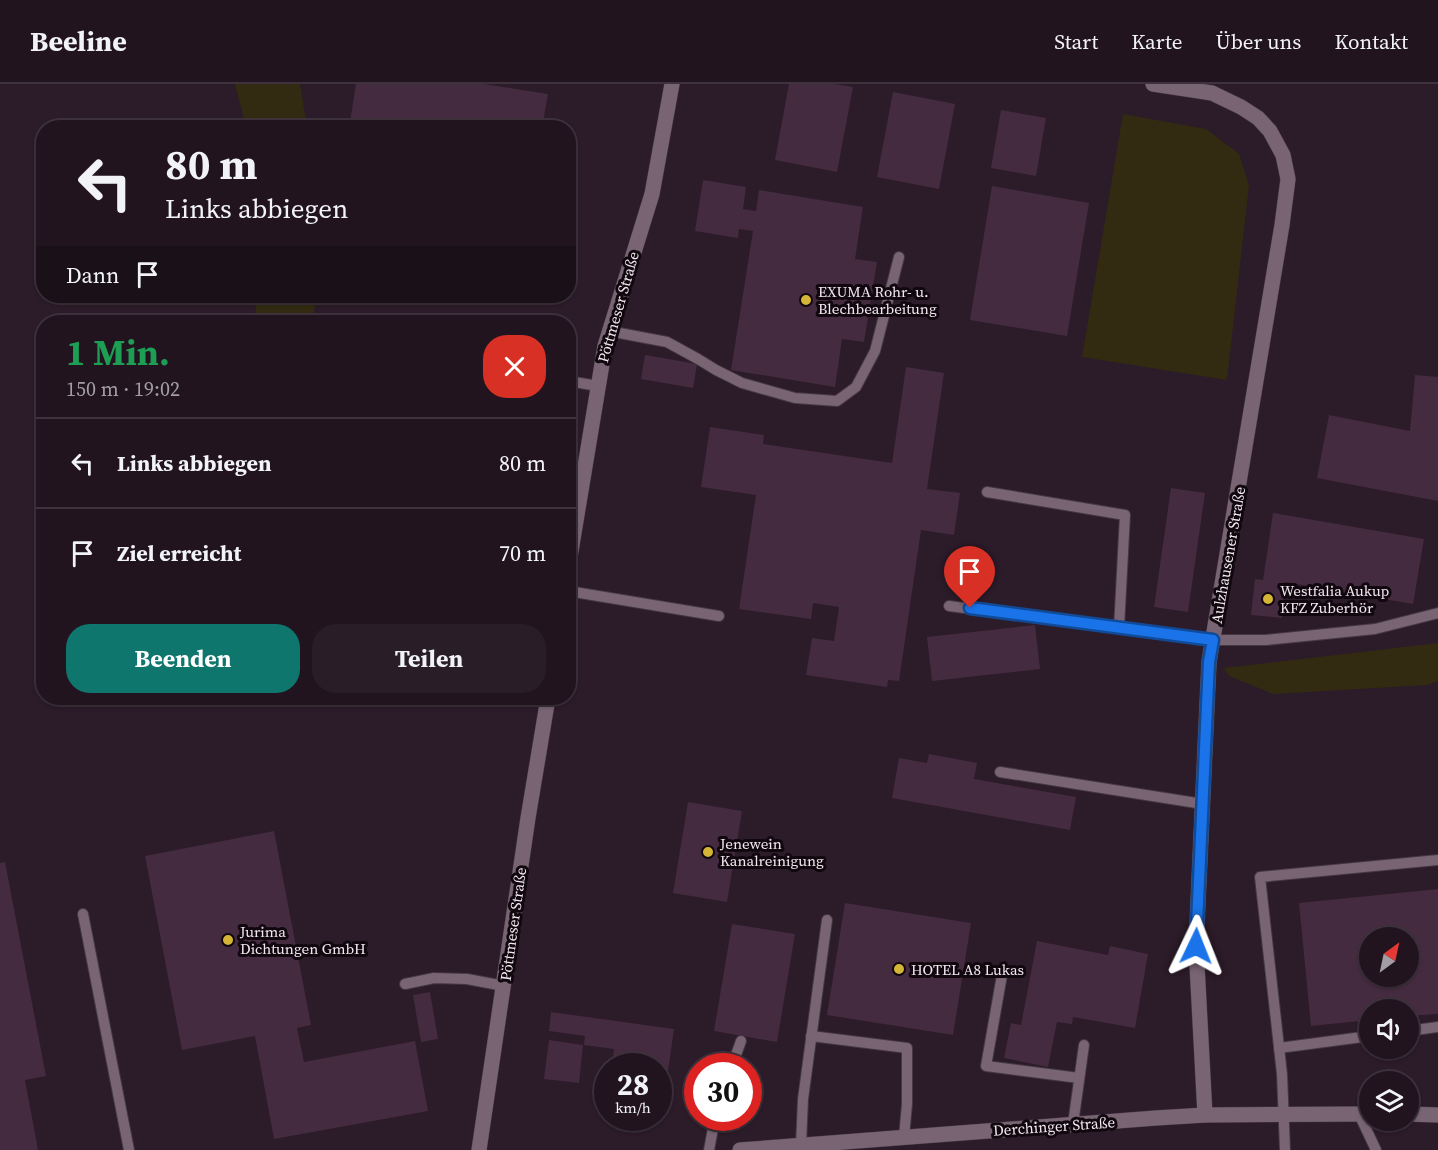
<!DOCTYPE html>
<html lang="de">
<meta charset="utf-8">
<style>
body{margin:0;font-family:"Source Serif 4",serif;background:#291d28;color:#f1f3f6;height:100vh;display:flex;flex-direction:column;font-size:22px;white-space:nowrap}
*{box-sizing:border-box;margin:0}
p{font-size:20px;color:#a29ea4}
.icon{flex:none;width:33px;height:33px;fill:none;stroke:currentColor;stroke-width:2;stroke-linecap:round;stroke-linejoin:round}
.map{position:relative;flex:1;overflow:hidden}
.details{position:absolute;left:36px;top:231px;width:540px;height:390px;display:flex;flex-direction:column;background:#21141f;border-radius:24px;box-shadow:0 2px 4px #0004,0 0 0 2px #3e333d}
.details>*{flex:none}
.guide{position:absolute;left:36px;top:36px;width:540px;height:183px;border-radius:24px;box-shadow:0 2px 4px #0004,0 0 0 2px #3e333d;background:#21141f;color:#f1f3f6;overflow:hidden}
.needle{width:39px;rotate:33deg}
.fabs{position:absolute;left:1359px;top:843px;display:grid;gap:12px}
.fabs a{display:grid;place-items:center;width:60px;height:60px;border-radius:50%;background:#21141f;box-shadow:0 2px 4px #0004,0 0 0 2px #3e333d;font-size:30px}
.speed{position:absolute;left:594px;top:969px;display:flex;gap:12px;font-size:30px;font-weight:700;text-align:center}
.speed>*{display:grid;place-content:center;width:78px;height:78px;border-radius:50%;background:#21141f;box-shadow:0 2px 4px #0004,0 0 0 2px #3e333d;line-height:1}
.speed small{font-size:15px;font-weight:400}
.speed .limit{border:9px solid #d22;background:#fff;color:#111}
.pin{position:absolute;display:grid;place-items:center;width:51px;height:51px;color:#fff;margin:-62px -26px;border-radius:50% 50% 50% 0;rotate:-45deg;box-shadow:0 0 6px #0007}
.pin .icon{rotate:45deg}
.me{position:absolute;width:66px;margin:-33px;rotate:2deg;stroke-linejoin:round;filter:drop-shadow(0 0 4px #0008)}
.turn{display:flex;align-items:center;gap:21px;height:126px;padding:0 30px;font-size:27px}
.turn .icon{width:78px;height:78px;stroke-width:2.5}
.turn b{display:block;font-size:42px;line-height:51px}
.then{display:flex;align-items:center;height:57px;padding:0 30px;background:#0003;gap:12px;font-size:22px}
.round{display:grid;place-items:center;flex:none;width:63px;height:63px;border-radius:24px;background:#291d28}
.summary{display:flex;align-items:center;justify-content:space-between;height:102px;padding:0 30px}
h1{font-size:36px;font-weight:700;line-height:45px;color:#1e9e55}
.cta{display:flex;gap:12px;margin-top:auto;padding:12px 30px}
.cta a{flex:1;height:69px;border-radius:24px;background:#0f766e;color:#fff;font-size:24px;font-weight:700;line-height:69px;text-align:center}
.cta a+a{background:#291d28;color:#f1f3f6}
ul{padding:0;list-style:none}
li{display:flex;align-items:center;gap:18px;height:90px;padding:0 30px;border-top:2px solid #3e333d}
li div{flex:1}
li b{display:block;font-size:22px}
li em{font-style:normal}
header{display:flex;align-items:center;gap:36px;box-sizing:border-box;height:84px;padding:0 30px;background:#21141f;border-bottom:2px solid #3e333d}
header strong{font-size:28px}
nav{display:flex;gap:33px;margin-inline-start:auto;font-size:21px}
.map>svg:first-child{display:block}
.green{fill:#322b12}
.building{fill:#442b3f;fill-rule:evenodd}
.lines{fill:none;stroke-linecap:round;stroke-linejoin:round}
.service-casing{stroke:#443842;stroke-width:12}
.minor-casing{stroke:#443842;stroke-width:16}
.secondary-casing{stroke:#443842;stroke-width:16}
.service{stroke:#786473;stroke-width:10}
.minor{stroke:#786473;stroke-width:15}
.secondary{stroke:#786473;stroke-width:15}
.route-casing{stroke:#114b97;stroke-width:15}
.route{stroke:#1a73e8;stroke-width:10}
.poi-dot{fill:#d5b535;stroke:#10080e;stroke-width:2}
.labels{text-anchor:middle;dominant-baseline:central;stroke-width:6;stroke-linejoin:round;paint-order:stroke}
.poi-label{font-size:15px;fill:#f3e7f0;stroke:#10080e;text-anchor:start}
.street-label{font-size:15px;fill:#f3e7f0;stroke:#10080e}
</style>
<header>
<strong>Beeline</strong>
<nav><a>Start</a><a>Karte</a><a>Über uns</a><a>Kontakt</a></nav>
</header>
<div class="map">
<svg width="1438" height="1066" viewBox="0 0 1438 1066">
<rect width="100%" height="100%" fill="#2c1b29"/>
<g class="green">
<polygon points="235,0 300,0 307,43 246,43"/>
<polygon points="1123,30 1206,45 1239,70 1249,101 1227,296 1082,273"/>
<polygon points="257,212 317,212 312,238 255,238"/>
<polygon points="1438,559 1438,597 1427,601 1273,610 1229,592 1224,584"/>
</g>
<g class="building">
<polygon points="356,0 484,0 548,10 542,44 349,44"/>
<polygon points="789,0 835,0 853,3 837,88 775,76"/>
<polygon points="893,8 955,20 939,105 877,93"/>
<polygon points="1001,26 1046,34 1036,92 991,84"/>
<polygon points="703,96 746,103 743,125 756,127 759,106 863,123 855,175 877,178 864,258 842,255 835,303 731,286 753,147 739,145 738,154 695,147"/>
<polygon points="992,102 1089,119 1067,252 970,236"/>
<polygon points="645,271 697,280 693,304 641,295"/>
<polygon points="906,283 944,289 927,405 960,409 954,451 921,446 899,597 888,596 887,603 806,591 812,554 834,557 839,523 813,519 811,535 739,525 756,411 701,403 710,343 764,351 763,360 892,379"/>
<polygon points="1415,291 1438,293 1438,417 1317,394 1329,331 1410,347"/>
<polygon points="1171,404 1205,409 1188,528 1154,523"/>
<polygon points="1273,429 1424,455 1413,520 1285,498 1282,534 1251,531 1255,495 1263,496"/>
<polygon points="1035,541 1040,585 932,597 927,553"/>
<polygon points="929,670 977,679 974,695 1076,713 1070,746 892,714 899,674 927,679"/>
<polygon points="688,718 742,727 727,818 673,809"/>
<polygon points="274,747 311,941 297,944 304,978 415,957 428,1027 274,1055 255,952 182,966 145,772"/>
<polygon points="5,778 46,992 25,996 38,1066 0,1066 0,779"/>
<path d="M1438 805V930L1408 932V926H1370V936L1311 942 1299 819ZM1370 854H1408V892H1370Z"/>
<polygon points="845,819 971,839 953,951 827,931"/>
<polygon points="732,840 795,850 777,958 714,947"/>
<polygon points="1037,857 1108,871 1110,862 1148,870 1135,944 1073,933 1072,940 1057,938 1048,983 1004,974 1011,939 1021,941"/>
<polygon points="430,908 438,955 421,958 413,911"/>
<polygon points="551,928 674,945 664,1015 658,1014 658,982 612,982 614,965 584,961 585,952 549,947"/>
<polygon points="549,956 583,961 579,999 544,995"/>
</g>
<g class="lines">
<g class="service-casing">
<g id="service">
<polyline points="609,247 667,258 698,275 716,286 742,299 795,314 837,317 856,303 875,267 899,173"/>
<polyline points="568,297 598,302"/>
<polyline points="987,408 1125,431 1119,544"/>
<polyline points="568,507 719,532"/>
<polyline points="949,522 1213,556 1266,556 1375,545 1438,529"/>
<polyline points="1000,688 1203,720"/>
<polyline points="83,830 129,1066"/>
<polyline points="1002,891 986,982 1079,994"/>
<polyline points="405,900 434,894 467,895 504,902"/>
<polyline points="1408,947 1438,943"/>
<polyline points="811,952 907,964 907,1020 904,1053"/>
<polyline points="1279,964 1370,952"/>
<polyline points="732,982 741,957"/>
<polyline points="1359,1030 1376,1066"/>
<polyline points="1073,1040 1084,961"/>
<polyline points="801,1061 803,1015 827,836"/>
<polyline points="709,1066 715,1034"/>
<polyline points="1285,1066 1282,990 1260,793 1438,776"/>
</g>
</g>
<g class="minor-casing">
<g id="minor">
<polyline points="1153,0 1212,9 1241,23 1258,34 1270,47 1283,71 1288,95 1282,141 1209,578 1196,862 1205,1031"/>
<polyline points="568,485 605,262 652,110 672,0"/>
<polyline points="479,1066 528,734 548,614"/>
</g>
</g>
<g class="secondary-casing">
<g id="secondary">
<polyline points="1408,1030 1438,1031"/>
<polyline points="740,1066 1156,1034 1205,1031 1370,1030"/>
</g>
</g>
<use href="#service" class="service"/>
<use href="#minor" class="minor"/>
<use href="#secondary" class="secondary"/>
</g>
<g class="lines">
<g class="route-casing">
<polyline id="route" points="970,524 1213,556 1209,578 1196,862"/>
</g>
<use href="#route" class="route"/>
</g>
<g class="poi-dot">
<circle cx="806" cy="216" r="6"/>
<circle cx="1268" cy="515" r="6"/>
<circle cx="708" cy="768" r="6"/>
<circle cx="228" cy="856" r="6"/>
<circle cx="899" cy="885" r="6"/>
</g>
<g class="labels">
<g class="poi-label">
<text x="818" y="207">EXUMA Rohr- u.<tspan x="818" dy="17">Blechbearbeitung</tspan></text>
<text x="1280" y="506">Westfalia Aukup<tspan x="1280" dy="17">KFZ Zuberhör</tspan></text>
<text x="720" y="759">Jenewein<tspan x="720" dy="17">Kanalreinigung</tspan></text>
<text x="240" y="847">Jurima<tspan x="240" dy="17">Dichtungen GmbH</tspan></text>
<text x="911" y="885">HOTEL A8 Lukas</text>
</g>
<g class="street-label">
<text transform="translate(618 223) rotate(-74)">Pöttmeser Straße</text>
<text transform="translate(1228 471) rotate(-80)">Aulzhausener Straße</text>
<text transform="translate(513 840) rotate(-82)">Pöttmeser Straße</text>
<text transform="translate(1054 1042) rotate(-4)">Derchinger Straße</text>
</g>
</g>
</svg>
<div class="fabs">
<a><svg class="needle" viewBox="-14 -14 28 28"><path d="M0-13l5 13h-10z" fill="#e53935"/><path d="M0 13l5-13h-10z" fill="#a29ea4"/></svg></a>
<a><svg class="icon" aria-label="sound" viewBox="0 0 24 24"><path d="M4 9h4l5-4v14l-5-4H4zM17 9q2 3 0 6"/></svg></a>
<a><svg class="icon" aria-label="layers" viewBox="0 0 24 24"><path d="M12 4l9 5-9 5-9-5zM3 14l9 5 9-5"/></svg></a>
</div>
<div class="speed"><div>28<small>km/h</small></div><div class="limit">30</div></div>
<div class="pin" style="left:970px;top:524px;background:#d93025"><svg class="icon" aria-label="arrive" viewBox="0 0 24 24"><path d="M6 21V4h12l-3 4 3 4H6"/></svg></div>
<svg class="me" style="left:1196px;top:862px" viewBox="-20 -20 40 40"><path d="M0-17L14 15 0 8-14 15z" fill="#1a73e8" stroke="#fff" stroke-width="4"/></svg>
<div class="guide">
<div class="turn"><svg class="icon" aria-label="left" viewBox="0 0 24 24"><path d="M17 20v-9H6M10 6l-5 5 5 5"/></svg><div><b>80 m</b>Links abbiegen</div></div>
<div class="then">Dann<svg class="icon" aria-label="arrive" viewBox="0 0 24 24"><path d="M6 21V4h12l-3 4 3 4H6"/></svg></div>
</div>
<section class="details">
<div class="summary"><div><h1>1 Min.</h1><p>150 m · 19:02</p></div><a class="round" style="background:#d93025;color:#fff"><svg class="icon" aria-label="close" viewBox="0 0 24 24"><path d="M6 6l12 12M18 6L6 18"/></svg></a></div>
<ul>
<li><svg class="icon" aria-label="left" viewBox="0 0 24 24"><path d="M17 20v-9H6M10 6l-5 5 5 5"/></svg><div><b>Links abbiegen</b></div><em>80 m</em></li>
<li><svg class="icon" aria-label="arrive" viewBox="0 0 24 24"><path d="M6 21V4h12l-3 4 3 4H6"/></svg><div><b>Ziel erreicht</b></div><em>70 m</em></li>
</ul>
<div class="cta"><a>Beenden</a><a>Teilen</a></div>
</section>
</div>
